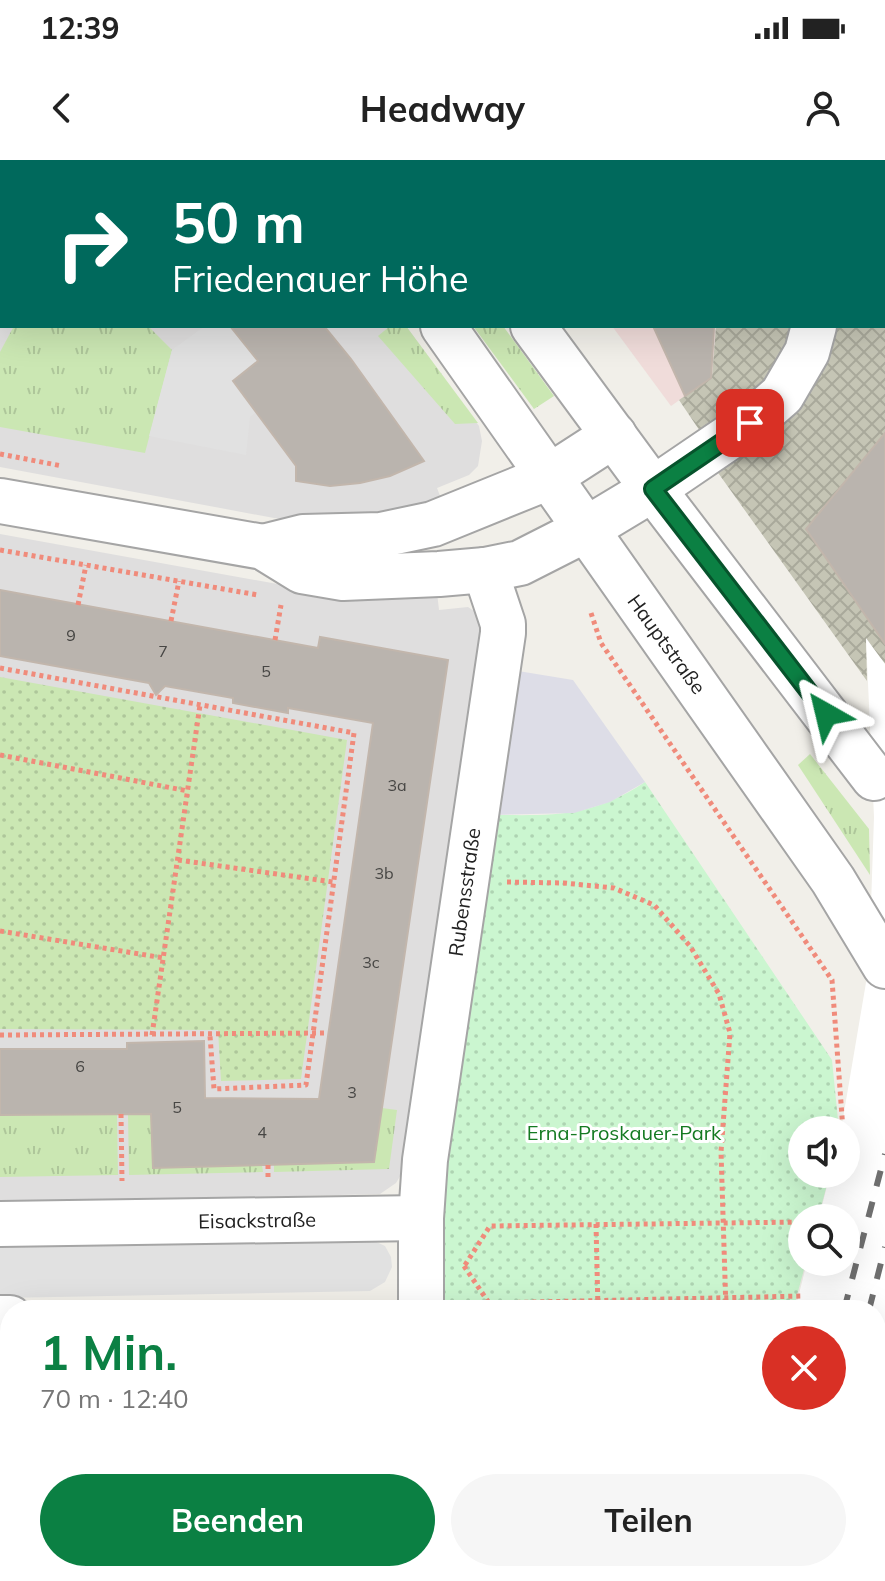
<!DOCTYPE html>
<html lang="de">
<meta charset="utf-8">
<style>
body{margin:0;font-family:Mulish,sans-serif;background:#f6f6f6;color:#222;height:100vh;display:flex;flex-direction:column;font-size:30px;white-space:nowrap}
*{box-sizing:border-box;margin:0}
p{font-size:26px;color:#767676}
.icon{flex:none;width:44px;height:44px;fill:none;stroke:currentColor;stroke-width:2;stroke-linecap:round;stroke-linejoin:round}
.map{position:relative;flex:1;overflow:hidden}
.side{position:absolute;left:0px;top:1140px;width:886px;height:282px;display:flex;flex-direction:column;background:#fff;border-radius:32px 32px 0 0;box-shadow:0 8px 32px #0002}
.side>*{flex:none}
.top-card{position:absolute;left:0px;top:0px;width:886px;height:168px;box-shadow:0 8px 32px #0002;background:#00695c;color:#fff;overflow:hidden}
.buttons{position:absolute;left:788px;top:956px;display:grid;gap:16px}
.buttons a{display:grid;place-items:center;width:72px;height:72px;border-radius:50%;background:#fff;box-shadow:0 8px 32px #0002;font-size:40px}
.pin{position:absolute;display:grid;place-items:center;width:68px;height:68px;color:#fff;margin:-34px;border-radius:16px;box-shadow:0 4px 12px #0006}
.me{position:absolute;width:88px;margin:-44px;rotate:323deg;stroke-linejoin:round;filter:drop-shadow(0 0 6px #0008)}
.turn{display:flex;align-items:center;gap:28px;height:168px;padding:0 40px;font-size:36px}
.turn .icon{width:104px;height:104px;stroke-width:2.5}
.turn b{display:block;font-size:56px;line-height:68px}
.round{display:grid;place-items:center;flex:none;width:84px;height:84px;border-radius:42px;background:#f6f6f6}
.headline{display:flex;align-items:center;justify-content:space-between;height:136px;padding:0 40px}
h1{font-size:48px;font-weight:700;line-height:60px;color:#0b8043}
.button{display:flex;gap:16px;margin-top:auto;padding:16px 40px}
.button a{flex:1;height:92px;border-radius:48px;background:#0b8043;color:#fff;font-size:32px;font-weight:700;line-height:92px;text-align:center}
.button a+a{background:#f6f6f6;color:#222}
.status{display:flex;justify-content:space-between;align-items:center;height:56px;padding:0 40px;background:#fff;direction:ltr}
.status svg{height:22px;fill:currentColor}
header{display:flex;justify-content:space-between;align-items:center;height:104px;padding:0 40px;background:#fff;font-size:36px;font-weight:700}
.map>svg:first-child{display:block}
.residential{fill:#dfdede}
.commercial{fill:#f0dcda}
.construction{fill:url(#construction-cross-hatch)}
.grass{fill:url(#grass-tufts)}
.cemetery{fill:url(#cemetery-stones)}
.park{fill:url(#park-dots)}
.garden{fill:url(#garden-dots)}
.parking{fill:#e1e1e1}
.plaza{fill:#dddde7}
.pier{fill:#fff}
.building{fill:#bab4ae;stroke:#c2b6ac;stroke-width:2}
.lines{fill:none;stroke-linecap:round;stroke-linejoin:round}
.highway-tunnel{stroke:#c7c6c1;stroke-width:44;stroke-dasharray:44 22;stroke-linecap:butt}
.minor-casing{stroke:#a5a5a5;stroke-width:48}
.major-casing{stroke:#936b0b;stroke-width:48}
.highway-casing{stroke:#cf3665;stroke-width:48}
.path{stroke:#f08b7b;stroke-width:5;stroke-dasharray:4 4;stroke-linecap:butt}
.minor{stroke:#fff;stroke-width:44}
.major{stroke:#f6d7a9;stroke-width:44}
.highway{stroke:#e297a2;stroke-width:44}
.tram{stroke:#6f6f6f;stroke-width:2}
.rail{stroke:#6f6f6f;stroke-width:6;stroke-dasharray:16 16;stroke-linecap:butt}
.route-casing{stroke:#07532c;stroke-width:20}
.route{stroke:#0b8043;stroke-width:14}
.labels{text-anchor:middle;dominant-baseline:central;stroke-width:6;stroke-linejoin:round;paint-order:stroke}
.number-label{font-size:16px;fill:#474644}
.street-label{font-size:20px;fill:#212121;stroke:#fff}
.park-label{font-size:20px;fill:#147a21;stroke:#fff}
</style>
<div class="status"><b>12:39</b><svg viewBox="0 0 49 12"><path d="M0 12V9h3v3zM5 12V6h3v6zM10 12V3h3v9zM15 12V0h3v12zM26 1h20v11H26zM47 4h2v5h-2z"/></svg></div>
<header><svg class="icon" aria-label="back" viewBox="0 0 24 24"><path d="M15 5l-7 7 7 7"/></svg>Headway<svg class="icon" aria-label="person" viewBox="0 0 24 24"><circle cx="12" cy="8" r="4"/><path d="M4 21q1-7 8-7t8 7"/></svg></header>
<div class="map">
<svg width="885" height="1421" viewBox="0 0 885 1421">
<defs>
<pattern id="construction-cross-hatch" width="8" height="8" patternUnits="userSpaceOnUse" patternTransform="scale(2)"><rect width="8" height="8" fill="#c5c5b5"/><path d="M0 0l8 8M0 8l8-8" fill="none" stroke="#a9a99b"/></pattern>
<pattern id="grass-tufts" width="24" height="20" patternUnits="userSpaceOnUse" patternTransform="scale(2)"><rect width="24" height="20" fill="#cbe7b3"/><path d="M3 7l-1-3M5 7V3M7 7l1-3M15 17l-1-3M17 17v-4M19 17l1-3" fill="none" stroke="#aec69a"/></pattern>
<pattern id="cemetery-stones" width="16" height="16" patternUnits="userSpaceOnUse" patternTransform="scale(2)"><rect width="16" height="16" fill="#acc8b1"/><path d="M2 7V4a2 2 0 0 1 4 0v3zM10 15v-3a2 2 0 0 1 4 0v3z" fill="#94ac98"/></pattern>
<pattern id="park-dots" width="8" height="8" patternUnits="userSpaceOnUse" patternTransform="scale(2)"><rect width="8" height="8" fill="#cbf6d0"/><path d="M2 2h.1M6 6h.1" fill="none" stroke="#aed3b2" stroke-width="1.8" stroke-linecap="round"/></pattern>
<pattern id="garden-dots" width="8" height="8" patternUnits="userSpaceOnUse" patternTransform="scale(2)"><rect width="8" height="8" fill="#cbe7b3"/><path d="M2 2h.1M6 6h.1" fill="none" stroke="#aec69a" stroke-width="1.8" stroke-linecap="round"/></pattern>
</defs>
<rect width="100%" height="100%" fill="#f1efe9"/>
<g class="residential">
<polygon points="0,0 284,0 285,2 2,2 2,166 406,166 479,266 482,281 478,306 469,315 437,328 442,341 413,351 319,362 274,358 0,307"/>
<polygon points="0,374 327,433 437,433 439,450 468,447 477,453 483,468 405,1008 396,1023 380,1034 0,1043"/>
<rect x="0" y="1179" width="10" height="206"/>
</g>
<polygon class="commercial" points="612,166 716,166 712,217 671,246"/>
<polygon class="construction" points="737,0 885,0 885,504 866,480 867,521 701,289 706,280 679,240 712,217 716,166 884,166 884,2 737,2"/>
<g class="grass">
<polygon points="14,166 148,166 172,190 145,293 0,267 0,192"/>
<polygon points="390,166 406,166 478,263 455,264 378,176"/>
<polygon points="473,166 503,166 554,236 534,249"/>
<polygon points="810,594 869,669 870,715 798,605"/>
<polygon points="382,948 397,950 389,1009 274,1012 274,1004"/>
<polygon points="117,954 118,1015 0,1017 0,955"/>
<polygon points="128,954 151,954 153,1008 262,1005 263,1012 129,1015"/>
</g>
<polygon class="cemetery" points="0,1385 10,1385 10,1412 395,1412 398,1421 0,1421"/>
<g class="park">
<path d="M645 622 832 900 839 970H802V1014H830L818 1058H802V1102H806L793 1150H436L438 1068 490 655C553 655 589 659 645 622Z"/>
<polygon points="497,1412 668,1412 650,1421 502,1421"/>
</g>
<polygon class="garden" points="0,517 347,580 301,919 221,921 218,870 0,869"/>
<g class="parking">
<polygon points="205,166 230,166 258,201 256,252 250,257 246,295 149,276 172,190"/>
<polygon points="0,1079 370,1079 385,1086 391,1097 392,1107 385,1122 370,1131 0,1138"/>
</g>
<polygon class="plaza" points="512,510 573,520 645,622 610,642 574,653 490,655"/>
<g class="pier">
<polygon points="866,478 885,504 885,1368 876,1400 876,1150 795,1150 807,1102 846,1102 846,1058 819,1058 830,1014 846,1014 846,970 841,970 869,805 874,657"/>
<polygon points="726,1412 873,1412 870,1421 724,1421"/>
</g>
<g class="building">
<polygon points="230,166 324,166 351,199 424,301 390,316 360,323 330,326 296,321 296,306 233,221 258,201"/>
<polygon points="653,166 714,166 711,218 685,236"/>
<polygon points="885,273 885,484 806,369"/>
<polygon points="0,430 318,488 320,477 448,500 374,1002 153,1008 151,954 0,955 0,889 127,889 127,883 204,881 205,938 319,939 373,563 288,548 288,553 233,543 233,538 165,526 156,535 149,523 0,496"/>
</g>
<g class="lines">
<polyline class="highway-tunnel" points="782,1421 792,1412"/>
<g class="minor-casing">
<g id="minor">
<polyline points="321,0 323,2"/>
<polyline points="411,0 412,2"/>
<polyline points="458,2 459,0"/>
<polyline points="858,2 859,0"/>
<polyline points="443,166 833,720 885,806"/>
<polyline points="533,166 653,329 874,618"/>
<polyline points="0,341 263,387 302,411 343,418 439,414 485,410 520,403 585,370 653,329 750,263 782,235 807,192 814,166"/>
<polyline points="263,387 303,377 381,375 433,364 549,317 614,275"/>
<polyline points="0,1064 421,1058"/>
<polyline points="421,1150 421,1058 425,1000 503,473 503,464 485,410"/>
<polyline points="0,1158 10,1158"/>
<polyline points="457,1412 461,1421"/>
</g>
</g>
<g class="major-casing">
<polyline id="major" points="876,1331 885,1324"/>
</g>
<g class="highway-casing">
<polyline id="highway" points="731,1421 746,1412"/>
</g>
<g class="path">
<polyline points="0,294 62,306"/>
<polyline points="0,390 258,435"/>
<polyline points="78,445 86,405"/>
<polyline points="591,453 601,483 832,820 843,970"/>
<polyline points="171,461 179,421"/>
<polyline points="275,480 281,445"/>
<polyline points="0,508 354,573 306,925 214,929 210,876"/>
<polyline points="0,595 188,631"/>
<polyline points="178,700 333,722"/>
<polyline points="507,722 564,723 614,728 654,745 690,786 719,834 730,873 721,992 726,1150"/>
<polyline points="0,771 164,798"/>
<polyline points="0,875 328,873"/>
<polyline points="152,875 200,545"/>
<polyline points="121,954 122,1021"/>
<polyline points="268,1005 268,1020"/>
<polyline points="596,1064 598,1150"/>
<polyline points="465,1105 490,1066 802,1062"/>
<polyline points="464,1106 489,1143 804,1136"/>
<polyline points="876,1384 885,1401"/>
<polyline points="0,1415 292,1414 303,1421"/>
<polyline points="664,1421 682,1412"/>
</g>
<use href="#minor" class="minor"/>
<use href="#major" class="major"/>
<use href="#highway" class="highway"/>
<g class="tram">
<polyline points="876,1235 885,1200"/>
<polyline points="876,1339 885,1309"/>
<polyline points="828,1421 831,1412"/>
<polyline points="851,1421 854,1412"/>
</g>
<g class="rail">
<polyline points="844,1150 885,994"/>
<polyline points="869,1150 885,1087"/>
<polyline points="773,1421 775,1412"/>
<polyline points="799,1421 801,1412"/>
</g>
</g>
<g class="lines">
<g class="route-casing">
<polyline id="route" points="750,263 653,329 826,554"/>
</g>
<use href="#route" class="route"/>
</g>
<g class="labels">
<g class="number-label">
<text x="71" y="475">9</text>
<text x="163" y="491">7</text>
<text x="266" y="511">5</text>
<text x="397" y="625">3a</text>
<text x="384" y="713">3b</text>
<text x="371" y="802">3c</text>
<text x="80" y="906">6</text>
<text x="352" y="932">3</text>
<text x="177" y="947">5</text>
<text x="262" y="972">4</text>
</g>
<g class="street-label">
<text transform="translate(667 484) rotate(54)">Hauptstraße</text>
<text transform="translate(464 732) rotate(-82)">Rubensstraße</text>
<text transform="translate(257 1060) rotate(-1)">Eisackstraße</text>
</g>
<g class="park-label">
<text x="624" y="972">Erna-Proskauer-Park</text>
</g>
</g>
</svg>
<div class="buttons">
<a><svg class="icon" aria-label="sound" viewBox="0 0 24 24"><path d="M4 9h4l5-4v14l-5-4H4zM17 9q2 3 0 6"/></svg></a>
<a><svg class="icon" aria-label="search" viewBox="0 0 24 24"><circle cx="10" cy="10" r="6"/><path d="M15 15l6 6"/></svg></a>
</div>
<div class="pin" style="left:750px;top:263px;background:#d93025"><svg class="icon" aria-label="arrive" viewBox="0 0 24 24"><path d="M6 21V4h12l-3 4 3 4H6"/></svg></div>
<svg class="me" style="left:826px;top:554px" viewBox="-20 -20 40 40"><path d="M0-17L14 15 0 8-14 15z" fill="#0b8043" stroke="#fff" stroke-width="4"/></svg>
<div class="top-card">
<div class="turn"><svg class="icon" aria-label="right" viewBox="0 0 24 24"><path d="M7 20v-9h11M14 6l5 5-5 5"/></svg><div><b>50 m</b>Friedenauer Höhe</div></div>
</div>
<section class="side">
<div class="headline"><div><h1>1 Min.</h1><p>70 m · 12:40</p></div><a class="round" style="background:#d93025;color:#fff"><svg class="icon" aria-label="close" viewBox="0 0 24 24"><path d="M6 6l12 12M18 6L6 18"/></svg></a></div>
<div class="button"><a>Beenden</a><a>Teilen</a></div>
</section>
</div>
